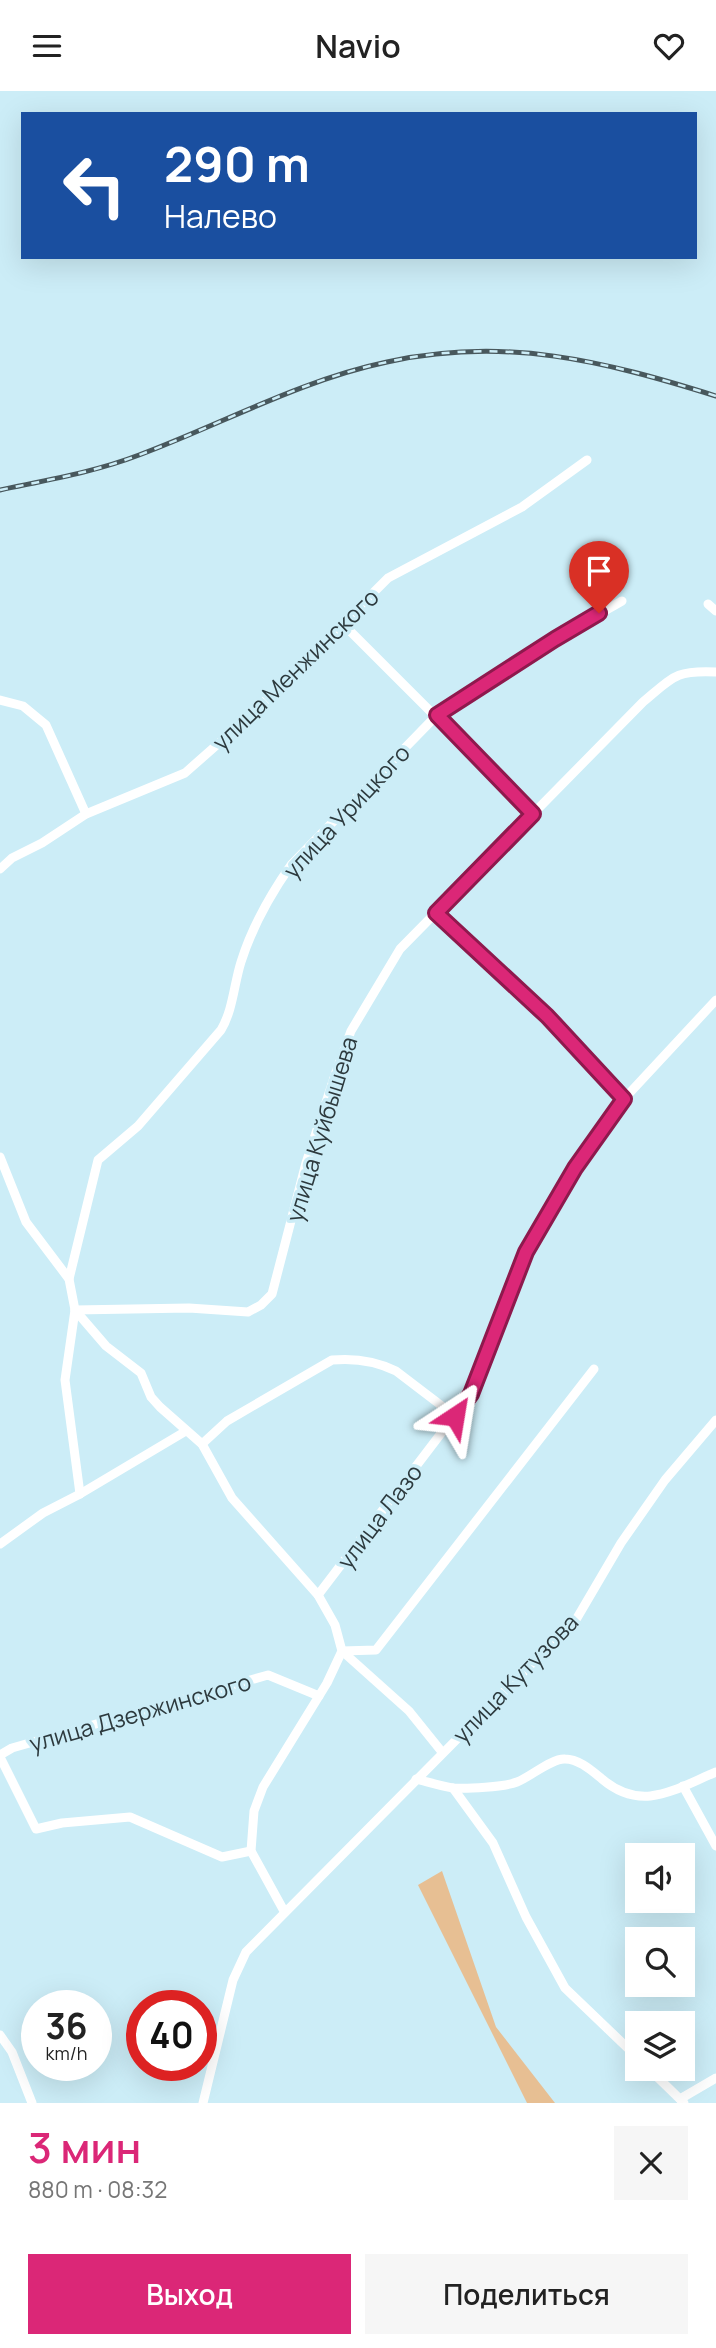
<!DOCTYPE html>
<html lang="ru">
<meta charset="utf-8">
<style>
body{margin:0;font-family:Manrope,sans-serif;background:#f6f6f6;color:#222;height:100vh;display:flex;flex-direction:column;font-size:26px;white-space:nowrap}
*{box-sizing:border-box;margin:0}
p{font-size:23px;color:#767676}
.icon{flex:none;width:38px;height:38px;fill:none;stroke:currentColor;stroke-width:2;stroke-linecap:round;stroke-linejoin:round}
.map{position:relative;height:2012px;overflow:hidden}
.drawer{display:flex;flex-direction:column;background:#fff;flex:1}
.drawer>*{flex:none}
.banner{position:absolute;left:21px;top:21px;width:676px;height:147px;border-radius:0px;box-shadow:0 7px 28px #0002;background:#1a4fa0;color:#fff;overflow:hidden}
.controls{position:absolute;left:625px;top:1752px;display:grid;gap:14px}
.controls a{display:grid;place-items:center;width:70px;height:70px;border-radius:0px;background:#fff;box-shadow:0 7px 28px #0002;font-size:35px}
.speed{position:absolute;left:21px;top:1899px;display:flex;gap:14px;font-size:35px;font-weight:700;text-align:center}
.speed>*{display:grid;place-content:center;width:91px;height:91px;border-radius:50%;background:#fff;box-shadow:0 7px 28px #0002;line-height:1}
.speed small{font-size:18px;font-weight:400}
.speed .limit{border:10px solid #d22;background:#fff;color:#111}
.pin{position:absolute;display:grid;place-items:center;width:60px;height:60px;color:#fff;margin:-72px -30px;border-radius:50% 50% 50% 0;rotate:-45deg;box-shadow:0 0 7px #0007}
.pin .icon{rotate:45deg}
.me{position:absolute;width:77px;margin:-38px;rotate:33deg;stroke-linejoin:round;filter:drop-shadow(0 0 5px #0008)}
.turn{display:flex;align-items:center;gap:24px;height:147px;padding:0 28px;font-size:32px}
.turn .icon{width:91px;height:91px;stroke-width:2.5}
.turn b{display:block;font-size:49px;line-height:60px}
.round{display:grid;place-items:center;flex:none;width:74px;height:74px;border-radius:0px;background:#f6f6f6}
.summary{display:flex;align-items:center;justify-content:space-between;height:119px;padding:0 28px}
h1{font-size:42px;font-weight:600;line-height:52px;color:#db2777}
.action{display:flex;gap:14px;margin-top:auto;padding:14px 28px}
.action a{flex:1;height:80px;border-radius:0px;background:#db2777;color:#fff;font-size:28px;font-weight:600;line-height:80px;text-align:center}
.action a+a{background:#f6f6f6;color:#222}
header{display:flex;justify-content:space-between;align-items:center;height:91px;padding:0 28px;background:#fff;font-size:32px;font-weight:600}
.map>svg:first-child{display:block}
.green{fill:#e7bf93}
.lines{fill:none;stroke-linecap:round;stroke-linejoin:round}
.minor{stroke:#fff;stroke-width:9}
.rail-casing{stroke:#48585d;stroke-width:5}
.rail{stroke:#ccedf7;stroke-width:2.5;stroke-dasharray:8;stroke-linecap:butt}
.route-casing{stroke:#8e194d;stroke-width:18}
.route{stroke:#db2777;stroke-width:12}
.labels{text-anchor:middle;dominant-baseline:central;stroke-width:7;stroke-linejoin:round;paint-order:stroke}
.street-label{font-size:23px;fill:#2d3a3e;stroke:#ccedf7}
</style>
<header><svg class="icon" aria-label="menu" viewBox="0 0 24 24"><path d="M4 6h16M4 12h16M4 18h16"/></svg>Navio<svg class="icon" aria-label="heart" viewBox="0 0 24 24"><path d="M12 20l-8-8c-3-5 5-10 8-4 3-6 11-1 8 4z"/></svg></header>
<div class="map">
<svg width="716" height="2012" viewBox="0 0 716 2012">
<rect width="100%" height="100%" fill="#ccedf7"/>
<polygon class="green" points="442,1780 496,1936 555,2012 527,2012 418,1794"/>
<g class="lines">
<g class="minor">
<polyline points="708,513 716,520"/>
<polyline points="343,533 533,723"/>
<polyline points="0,609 23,615 46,634 86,723"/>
<polyline points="0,778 12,767 42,752 86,723 185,682 254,621 388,487 522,416 587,369"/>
<polyline points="436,822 547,925 624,1008"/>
<polyline points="0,1066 26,1131 69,1188 75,1219 65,1289 80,1403"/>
<path d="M69 1188 98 1069 138 1035 221 939C233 919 234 893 241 871 252 836 270 804 291 774L437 624 555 548 622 510"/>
<path d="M75 1219 189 1217 248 1221 261 1214 272 1203 306 1072 338 975 351 940 400 858 643 611C673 586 675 579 716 581"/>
<polyline points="75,1219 106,1255 141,1282 151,1306 160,1316 202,1353 232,1407 318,1504 335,1534 342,1560 327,1592 263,1696 254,1720 251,1760 284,1820"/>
<path d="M202 1353 227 1330 332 1269C354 1267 376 1270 396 1280L455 1325"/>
<polyline points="0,1453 43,1422 80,1403 186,1340"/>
<polyline points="318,1504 471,1303 526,1161 575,1077 624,1008 716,909"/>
<polyline points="342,1560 376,1559 594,1278"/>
<polyline points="342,1560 409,1620 442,1661"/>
<polyline points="0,1664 12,1657 268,1584 319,1605"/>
<polyline points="0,1666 36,1738 62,1732 130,1726 222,1766 251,1760"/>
<path d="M416 1688C428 1691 441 1695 453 1697 466 1698 505 1696 517 1691 530 1686 552 1667 565 1668 579 1668 592 1680 602 1688 642 1722 675 1698 716 1681"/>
<polyline points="683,1695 716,1755"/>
<polyline points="453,1697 493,1752 526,1826 565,1897 637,1966"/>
<polyline points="0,1944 12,1961 32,2012"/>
<polyline points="649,1978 684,2012"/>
<polyline points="680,2008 716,1987"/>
<polyline points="203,2012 233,1889 246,1861 577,1527 621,1452 665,1389 716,1329"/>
</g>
<g class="rail-casing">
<path id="rail" d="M0 399C47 389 95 381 139 364 222 333 301 289 387 271 506 245 604 270 716 305"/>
</g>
<use href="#rail" class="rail"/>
</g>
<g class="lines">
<g class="route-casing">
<polyline id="route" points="455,1325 471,1303 526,1161 575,1077 624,1008 547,925 436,822 533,723 437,624 555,548 599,522"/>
</g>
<use href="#route" class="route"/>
</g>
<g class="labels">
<g class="street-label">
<text transform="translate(295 578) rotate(-44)">улица Менжинского</text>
<text transform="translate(346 720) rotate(-47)">улица Урицкого</text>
<text transform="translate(321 1038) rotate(-73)">улица Куйбышева</text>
<text transform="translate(379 1425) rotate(-53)">улица Лазо</text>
<text transform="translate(515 1587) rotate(-46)">улица Кутузова</text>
<text transform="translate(140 1621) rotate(-16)">улица Дзержинского</text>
</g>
</g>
</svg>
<div class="controls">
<a><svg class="icon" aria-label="sound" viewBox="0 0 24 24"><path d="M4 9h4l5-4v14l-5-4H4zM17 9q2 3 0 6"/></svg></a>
<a><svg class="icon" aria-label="search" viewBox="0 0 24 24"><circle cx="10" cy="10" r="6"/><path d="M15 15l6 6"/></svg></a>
<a><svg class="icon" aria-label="layers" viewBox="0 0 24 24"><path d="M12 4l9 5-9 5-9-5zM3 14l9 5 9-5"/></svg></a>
</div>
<div class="speed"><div>36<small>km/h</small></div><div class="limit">40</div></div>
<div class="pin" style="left:599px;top:522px;background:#d93025"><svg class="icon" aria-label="arrive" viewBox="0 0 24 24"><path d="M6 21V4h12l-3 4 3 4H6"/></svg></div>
<svg class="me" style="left:455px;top:1325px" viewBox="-20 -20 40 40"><path d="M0-17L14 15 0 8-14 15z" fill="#db2777" stroke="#fff" stroke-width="4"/></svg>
<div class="banner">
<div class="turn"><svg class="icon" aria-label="left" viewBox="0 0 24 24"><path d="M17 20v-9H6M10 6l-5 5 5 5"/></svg><div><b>290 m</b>Налево</div></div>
</div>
</div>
<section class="drawer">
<div class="summary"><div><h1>3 мин</h1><p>880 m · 08:32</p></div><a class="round"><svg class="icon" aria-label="close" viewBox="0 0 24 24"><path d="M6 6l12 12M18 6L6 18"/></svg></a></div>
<div class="action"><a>Выход</a><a>Поделиться</a></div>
</section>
